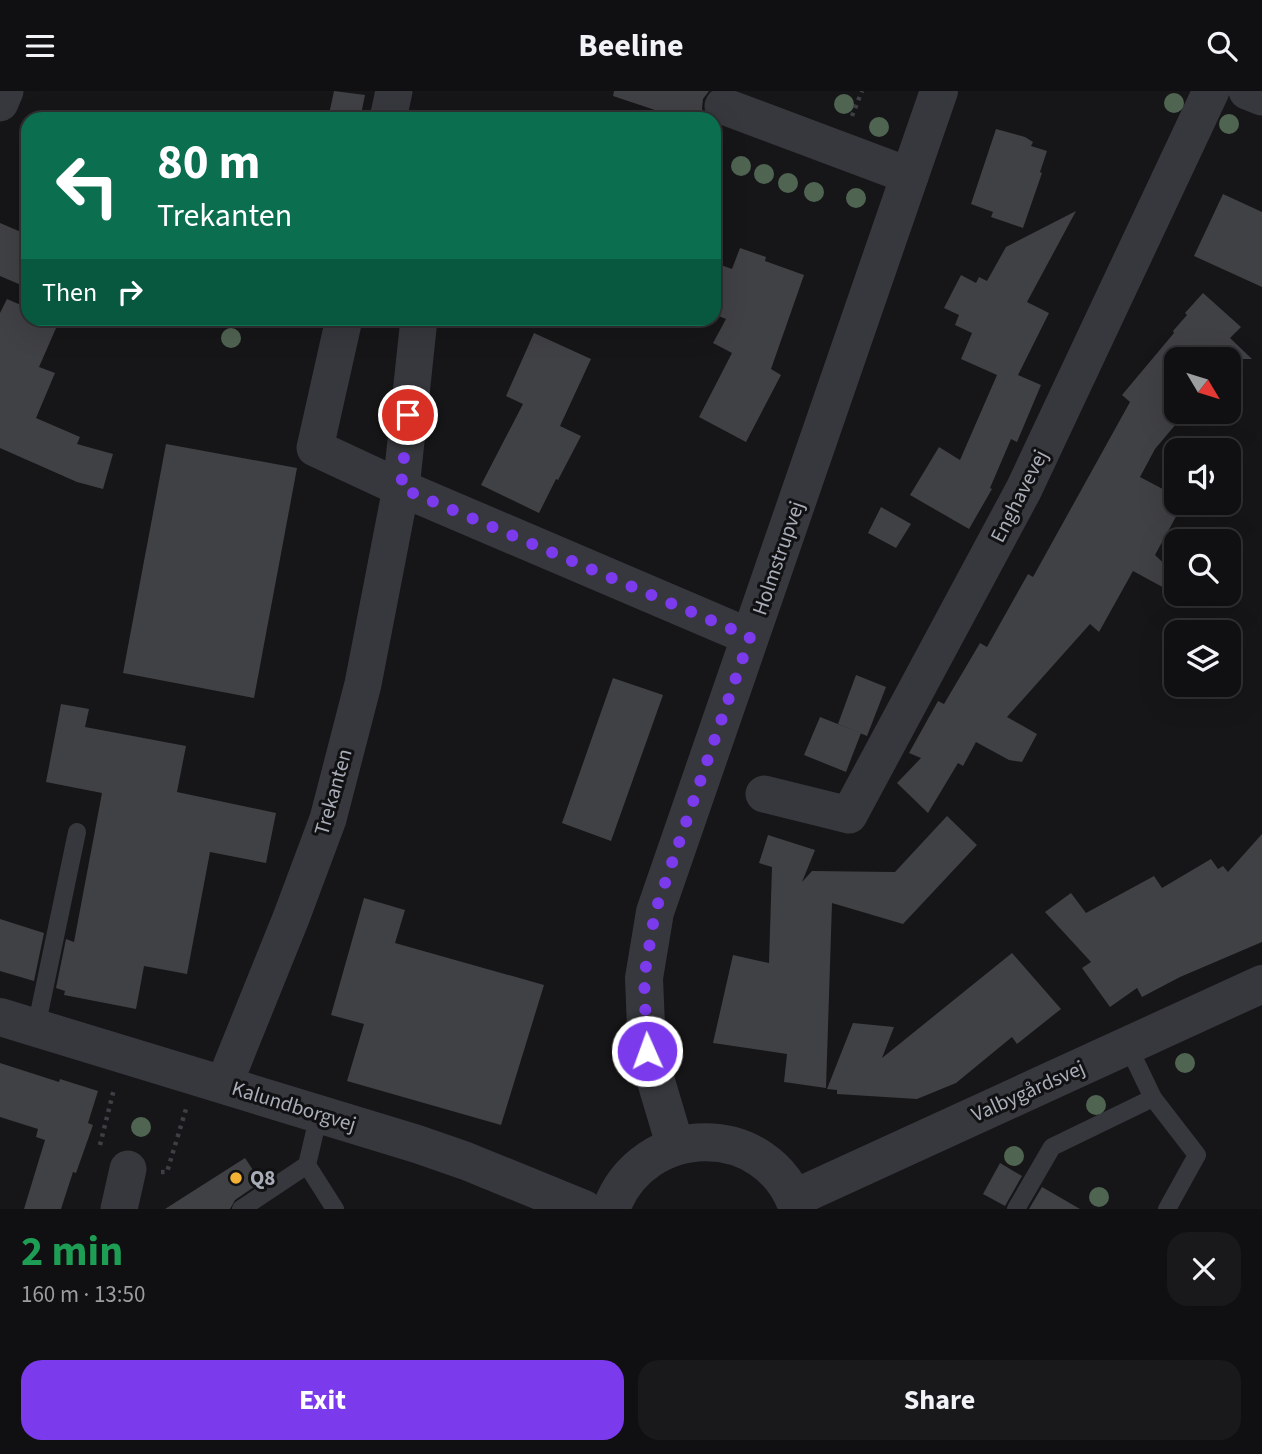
<!DOCTYPE html>
<meta charset="utf-8">
<style>
body{margin:0;font-family:"Source Sans 3",sans-serif;background:#19191b;color:#f1f3f6;height:100vh;display:flex;flex-direction:column;font-size:26px;white-space:nowrap}
*{box-sizing:border-box;margin:0}
p{font-size:23px;color:#9c9d9f}
.icon{flex:none;width:38px;height:38px;fill:none;stroke:currentColor;stroke-width:2;stroke-linecap:round;stroke-linejoin:round}
.map{position:relative;height:1118px;overflow:hidden}
.panel{display:flex;flex-direction:column;background:#101012;flex:1}
.panel>*{flex:none}
.guide{position:absolute;left:21px;top:21px;width:700px;height:214px;border-radius:21px;box-shadow:0 7px 28px #0002,0 0 0 2px #303032;background:#0b6e4f;color:#fff;overflow:hidden}
.needle{width:46px;rotate:128deg}
.tools{position:absolute;left:1164px;top:256px;display:grid;gap:14px}
.tools a{display:grid;place-items:center;width:77px;height:77px;border-radius:14px;background:#101012;box-shadow:0 7px 28px #0002,0 0 0 2px #303032;font-size:35px}
.pin{position:absolute;display:grid;place-items:center;width:60px;height:60px;color:#fff;margin:-30px;border:4px solid #fff;border-radius:50%;box-shadow:0 2px 7px #0007}
.me{position:absolute;width:77px;margin:-38px;rotate:358deg;stroke-linejoin:round;filter:drop-shadow(0 0 5px #0008)}
.turn{display:flex;align-items:center;gap:24px;height:147px;padding:0 21px;font-size:32px}
.turn .icon{width:91px;height:91px;stroke-width:2.5}
.turn b{display:block;font-size:49px;line-height:60px}
.then{display:flex;align-items:center;height:66px;padding:0 21px;background:#0003;gap:14px;font-size:26px}
.round{display:grid;place-items:center;flex:none;width:74px;height:74px;border-radius:21px;background:#19191b}
.summary{display:flex;align-items:center;justify-content:space-between;height:119px;padding:0 21px}
h1{font-size:42px;font-weight:700;line-height:52px;color:#1e9e55}
.primary-button{display:flex;gap:14px;margin-top:auto;padding:14px 21px}
.primary-button a{flex:1;height:80px;border-radius:21px;background:#7c3aed;color:#fff;font-size:28px;font-weight:700;line-height:80px;text-align:center}
.primary-button a+a{background:#19191b;color:#f1f3f6}
header{display:flex;justify-content:space-between;align-items:center;height:91px;padding:0 21px;background:#101012;font-size:32px;font-weight:700}
.map>svg:first-child{display:block}
.building{fill:#404145}
.lines{fill:none;stroke-linecap:round;stroke-linejoin:round}
.path{stroke:#3d3f44;stroke-width:4.5;stroke-dasharray:3.5 5;stroke-linecap:butt}
.service{stroke:#37383d;stroke-width:18}
.minor{stroke:#37383d;stroke-width:37}
.tertiary{stroke:#37383d;stroke-width:38}
.tree{fill:#506452}
.route{stroke:#7c3aed;stroke-width:12;stroke-dasharray:0 21.6}
.poi-dot{fill:#f2b134;stroke:#111113;stroke-width:2.5}
.labels{text-anchor:middle;dominant-baseline:central;stroke-width:6;stroke-linejoin:round;paint-order:stroke}
.street-label{font-size:21px;fill:#a8adb8;stroke:#111113}
.poi-label{font-size:21px;font-weight:bold;fill:#a8adb8;stroke:#111113;text-anchor:start}
</style>
<header><svg class="icon" aria-label="menu" viewBox="0 0 24 24"><path d="M4 6h16M4 12h16M4 18h16"/></svg>Beeline<svg class="icon" aria-label="search" viewBox="0 0 24 24"><circle cx="10" cy="10" r="6"/><path d="M15 15l6 6"/></svg></header>
<div class="map">
<svg width="1262" height="1118" viewBox="0 0 1262 1118">
<rect width="100%" height="100%" fill="#161618"/>
<g class="building">
<polygon points="334,0 365,4 360,28 328,28"/>
<polygon points="614,0 709,0 703,8 702,18 707,28 682,28 613,5"/>
<polygon points="996,38 1025,46 1033,51 1031,55 1047,60 1040,81 1042,82 1023,137 991,126 993,121 971,113"/>
<polygon points="1223,103 1262,121 1262,196 1194,165"/>
<polygon points="1076,120 1027,211 1049,222 1018,284 1041,294 1017,351 1011,348 990,397 992,398 969,438 910,404 939,356 960,369 997,284 961,268 972,242 955,234 959,224 944,217 961,184 976,192 979,186 987,190 1006,156"/>
<polygon points="0,132 28,144 28,197 0,185"/>
<polygon points="740,157 766,166 765,170 804,184 771,278 781,284 746,351 699,326 732,262 713,252 726,228 714,223 714,194 721,174 732,178"/>
<polygon points="1203,202 1241,236 1230,247 1252,268 1176,268 1176,333 1155,358 1140,386 1176,405 1176,411 1184,411 1155,464 1176,484 1176,502 1194,502 1197,505 1192,512 1133,480 1099,541 1090,533 1007,626 1037,643 1022,671 1009,669 976,651 963,675 958,672 928,722 897,692 921,667 909,662 938,610 944,613 980,552 987,556 1028,483 1033,486 1130,311 1122,304 1174,242 1173,240 1187,224 1185,222"/>
<polygon points="7,208 28,217 28,228 60,228 39,276 55,282 36,327 80,346 77,353 113,363 103,398 77,391 0,357 0,222"/>
<polygon points="534,242 591,268 560,335 581,345 558,389 556,388 539,422 481,394 523,313 506,305"/>
<polygon points="166,353 297,377 254,607 123,582"/>
<polygon points="881,416 911,433 896,457 868,442"/>
<polygon points="856,584 886,596 867,645 838,633"/>
<polygon points="613,587 663,604 611,750 562,732"/>
<polygon points="61,613 89,618 85,636 186,655 177,701 276,722 266,772 210,761 187,883 144,875 136,918 64,904 65,900 56,897 66,848 74,851 102,702 46,691"/>
<polygon points="820,626 861,642 846,681 804,664"/>
<polygon points="947,725 977,754 903,833 832,812 826,997 784,991 787,963 713,952 733,864 769,872 772,776 759,772 768,744 815,759 802,791 812,780 895,781"/>
<polygon points="1262,743 1262,851 1180,886 1142,906 1137,897 1110,916 1082,877 1091,871 1045,821 1071,802 1086,822 1154,785 1162,797 1211,768 1218,778 1223,775 1228,781"/>
<polygon points="364,807 405,819 395,852 544,894 501,1034 347,990 364,933 331,924"/>
<polygon points="0,828 44,842 34,890 0,880"/>
<polygon points="1012,862 1061,918 1017,953 1012,946 956,992 917,1008 837,1003 837,999 827,998 853,932 894,936 882,967"/>
<polygon points="0,972 59,991 60,988 98,1000 88,1032 93,1034 76,1082 73,1081 61,1118 24,1118 45,1049 36,1046 38,1038 0,1026"/>
<polygon points="245,1067 261,1091 235,1109 230,1118 165,1118"/>
<polygon points="1000,1072 1022,1085 1005,1115 983,1103"/>
<polygon points="1042,1096 1080,1118 1029,1118"/>
</g>
<g class="lines">
<g class="path">
<polyline points="852,25 862,0"/>
<polyline points="100,1054 114,998"/>
<polyline points="161,1081 167,1081 186,1018"/>
</g>
<g class="service">
<polyline points="36,937 77,741"/>
<polyline points="1128,955 1153,1007 1197,1064 1167,1118"/>
<polyline points="319,1023 307,1074 335,1118"/>
<polyline points="241,1118 307,1074"/>
<polyline points="1016,1118 1052,1056 1153,1007"/>
</g>
<g class="minor">
<polyline points="1247,0 1262,6"/>
<polyline points="0,12 5,0"/>
<polyline points="723,15 910,85"/>
<polyline points="388,28 394,0"/>
<polyline points="344,228 315,357 401,397 750,546"/>
<polyline points="764,703 849,724 1024,398 1211,0"/>
<polyline points="224,993 291,827 328,728 363,593 401,397 419,228"/>
<polyline points="119,1118 128,1078"/>
</g>
<g class="tertiary">
<polyline points="0,926 417,1053 466,1070 584,1118"/>
<polyline points="675,1054 647,960 644,887 655,821 939,0"/>
<polyline points="795,1107 1262,893"/>
<path d="M611 1118C643 1030 768 1028 798 1118"/>
</g>
</g>
<g class="tree">
<circle cx="1174" cy="12" r="10"/>
<circle cx="844" cy="13" r="10"/>
<circle cx="1229" cy="33" r="10"/>
<circle cx="879" cy="36" r="10"/>
<circle cx="741" cy="75" r="10"/>
<circle cx="764" cy="83" r="10"/>
<circle cx="788" cy="92" r="10"/>
<circle cx="814" cy="101" r="10"/>
<circle cx="856" cy="107" r="10"/>
<circle cx="231" cy="247" r="10"/>
<circle cx="1185" cy="972" r="10"/>
<circle cx="1096" cy="1014" r="10"/>
<circle cx="141" cy="1036" r="10"/>
<circle cx="1014" cy="1065" r="10"/>
<circle cx="1099" cy="1106" r="10"/>
</g>
<g class="lines">
<polyline class="route" points="408,324 401,397 750,546 655,821 644,887 647,960"/>
</g>
<circle class="poi-dot" cx="236" cy="1087" r="7"/>
<g class="labels">
<g class="street-label">
<text transform="translate(1019 405) rotate(-63)">Enghavevej</text>
<text transform="translate(778 467) rotate(-71)">Holmstrupvej</text>
<text transform="translate(333 701) rotate(-74)">Trekanten</text>
<text transform="translate(1028 1000) rotate(-24)">Valbygårdsvej</text>
<text transform="translate(294 1015) rotate(17)">Kalundborgvej</text>
</g>
<g class="poi-label">
<text x="250" y="1087">Q8</text>
</g>
</g>
</svg>
<div class="tools">
<a><svg class="needle" viewBox="-14 -14 28 28"><path d="M0-13l5 13h-10z" fill="#e53935"/><path d="M0 13l5-13h-10z" fill="#9c9d9f"/></svg></a>
<a><svg class="icon" aria-label="sound" viewBox="0 0 24 24"><path d="M4 9h4l5-4v14l-5-4H4zM17 9q2 3 0 6"/></svg></a>
<a><svg class="icon" aria-label="search" viewBox="0 0 24 24"><circle cx="10" cy="10" r="6"/><path d="M15 15l6 6"/></svg></a>
<a><svg class="icon" aria-label="layers" viewBox="0 0 24 24"><path d="M12 4l9 5-9 5-9-5zM3 14l9 5 9-5"/></svg></a>
</div>
<div class="pin" style="left:408px;top:324px;background:#d93025"><svg class="icon" aria-label="arrive" viewBox="0 0 24 24"><path d="M6 21V4h12l-3 4 3 4H6"/></svg></div>
<svg class="me" style="left:647px;top:960px" viewBox="-20 -20 40 40"><circle r="17" fill="#7c3aed" stroke="#fff" stroke-width="3"/><path d="M0-11L8 9 0 5-8 9z" fill="#fff"/></svg>
<div class="guide">
<div class="turn"><svg class="icon" aria-label="left" viewBox="0 0 24 24"><path d="M17 20v-9H6M10 6l-5 5 5 5"/></svg><div><b>80 m</b>Trekanten</div></div>
<div class="then">Then<svg class="icon" aria-label="right" viewBox="0 0 24 24"><path d="M7 20v-9h11M14 6l5 5-5 5"/></svg></div>
</div>
</div>
<section class="panel">
<div class="summary"><div><h1>2 min</h1><p>160 m · 13:50</p></div><a class="round"><svg class="icon" aria-label="close" viewBox="0 0 24 24"><path d="M6 6l12 12M18 6L6 18"/></svg></a></div>
<div class="primary-button"><a>Exit</a><a>Share</a></div>
</section>
